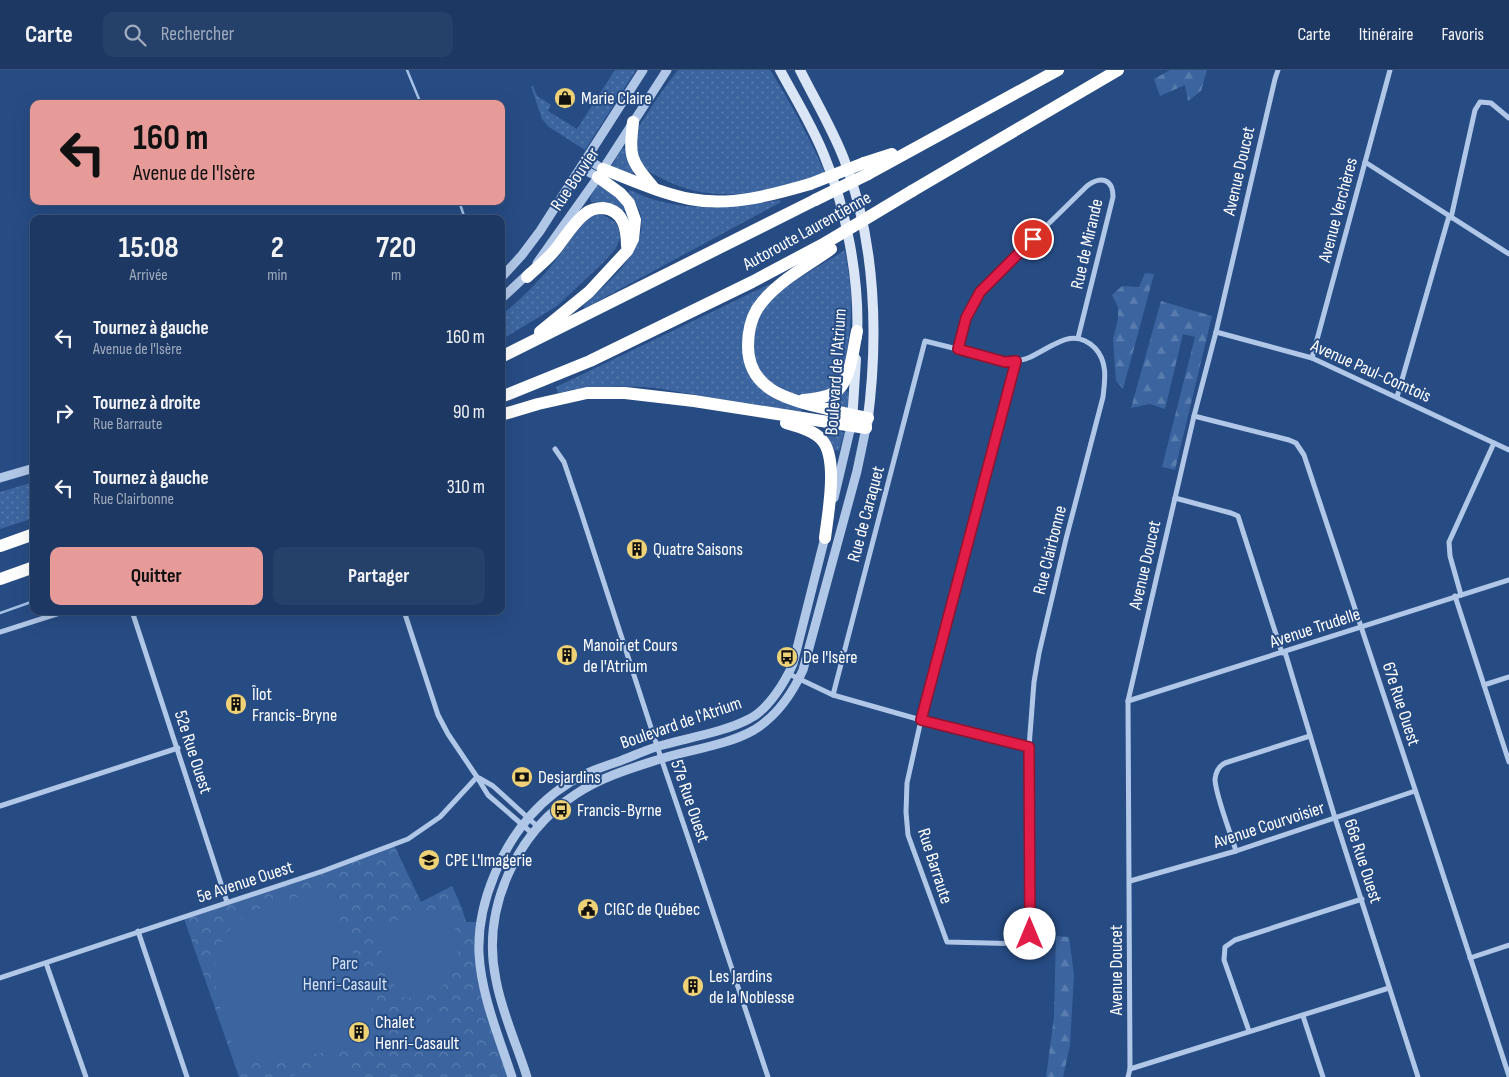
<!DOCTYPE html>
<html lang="fr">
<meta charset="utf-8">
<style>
body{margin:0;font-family:"Sofia Sans Condensed",sans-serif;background:#254069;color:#f1f3f6;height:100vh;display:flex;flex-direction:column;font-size:19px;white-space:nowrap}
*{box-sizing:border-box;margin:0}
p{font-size:16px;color:#a0acbe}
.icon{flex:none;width:28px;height:28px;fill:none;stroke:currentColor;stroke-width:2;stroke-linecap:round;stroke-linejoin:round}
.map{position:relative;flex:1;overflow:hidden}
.sheet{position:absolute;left:30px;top:145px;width:475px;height:400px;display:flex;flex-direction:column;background:#1d3963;border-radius:10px;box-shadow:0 5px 20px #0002,0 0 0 1px #3b5378}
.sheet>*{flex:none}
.guide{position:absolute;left:30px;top:30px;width:475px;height:105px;border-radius:10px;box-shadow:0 5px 20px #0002,0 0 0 1px #3b5378;background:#e69b98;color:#111;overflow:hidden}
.pin{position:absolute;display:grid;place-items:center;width:42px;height:42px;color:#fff;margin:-21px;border:2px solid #fff;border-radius:50%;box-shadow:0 1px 5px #0007}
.me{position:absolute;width:55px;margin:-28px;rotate:0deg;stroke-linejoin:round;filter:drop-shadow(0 0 4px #0008)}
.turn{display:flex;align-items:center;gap:18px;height:105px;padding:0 20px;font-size:22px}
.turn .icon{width:65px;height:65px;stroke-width:2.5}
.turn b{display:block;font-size:35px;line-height:42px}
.eta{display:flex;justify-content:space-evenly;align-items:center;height:85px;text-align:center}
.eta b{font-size:30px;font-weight:700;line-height:35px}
.primary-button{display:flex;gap:10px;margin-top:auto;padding:10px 20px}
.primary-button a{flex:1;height:58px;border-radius:10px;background:#e69b98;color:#111;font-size:20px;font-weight:700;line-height:58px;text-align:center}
.primary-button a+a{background:#254069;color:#f1f3f6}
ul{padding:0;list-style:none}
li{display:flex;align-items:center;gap:15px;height:75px;padding:0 20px}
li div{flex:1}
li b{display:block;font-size:19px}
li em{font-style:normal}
header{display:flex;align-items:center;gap:30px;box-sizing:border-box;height:70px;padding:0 25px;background:#1d3963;border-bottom:1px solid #3b5378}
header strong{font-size:24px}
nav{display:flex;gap:28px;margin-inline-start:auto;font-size:18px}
.search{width:350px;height:45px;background:#254069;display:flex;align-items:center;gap:12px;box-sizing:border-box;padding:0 18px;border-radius:10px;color:#a0acbe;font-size:19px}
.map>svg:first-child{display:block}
.grass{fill:url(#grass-dots)}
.forest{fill:url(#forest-firs)}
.park{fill:url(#park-crowns)}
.pitch{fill:#3c65a0}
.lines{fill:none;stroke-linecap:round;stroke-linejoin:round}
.stream{stroke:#a5c1e8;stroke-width:2.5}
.minor{stroke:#b1c7e7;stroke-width:5}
.tertiary{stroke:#b1c7e7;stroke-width:9}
.secondary{stroke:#dae5f6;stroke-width:10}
.motorway{stroke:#fff;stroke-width:12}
.motorway-bridge{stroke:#fff;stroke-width:12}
.route-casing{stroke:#92132f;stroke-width:12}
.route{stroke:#e11d48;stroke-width:9}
.labels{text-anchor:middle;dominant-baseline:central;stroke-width:4;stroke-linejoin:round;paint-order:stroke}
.poi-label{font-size:18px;fill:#fff;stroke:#274c84;text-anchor:start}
.street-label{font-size:18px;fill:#fff;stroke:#274c84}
.park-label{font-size:18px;fill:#d4e2f6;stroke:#274c84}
</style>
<header>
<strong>Carte</strong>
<div class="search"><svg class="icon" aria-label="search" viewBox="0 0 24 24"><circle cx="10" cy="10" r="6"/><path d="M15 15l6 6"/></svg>Rechercher</div>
<nav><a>Carte</a><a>Itinéraire</a><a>Favoris</a></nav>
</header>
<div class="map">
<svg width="1509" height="1007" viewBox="0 0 1509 1007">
<defs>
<pattern id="grass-dots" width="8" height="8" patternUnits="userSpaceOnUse" patternTransform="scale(1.25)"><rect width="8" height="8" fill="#3c65a0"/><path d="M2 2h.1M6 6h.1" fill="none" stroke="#597cae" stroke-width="1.8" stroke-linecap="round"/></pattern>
<pattern id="forest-firs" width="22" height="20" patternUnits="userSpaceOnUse" patternTransform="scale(1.25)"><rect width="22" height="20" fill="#3c65a0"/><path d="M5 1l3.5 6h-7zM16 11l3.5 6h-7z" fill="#597cae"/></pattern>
<pattern id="park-crowns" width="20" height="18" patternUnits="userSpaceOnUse" patternTransform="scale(1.25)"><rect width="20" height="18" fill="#3c65a0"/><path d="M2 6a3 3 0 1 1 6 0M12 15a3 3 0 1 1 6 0" fill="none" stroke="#597cae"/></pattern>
</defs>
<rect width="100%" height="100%" fill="#274c84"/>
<g class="grass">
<polygon points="615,0 636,0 585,80 549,57 542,49 531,16 533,16 537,26 551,35 548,41 577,59"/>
<path d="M678 0H770C791 33 809 67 825 103 766 123 713 138 655 105 642 98 637 90 636 75 636 72 635 67 635 64 637 58 642 52 645 47 655 31 666 15 678 0Z"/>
<polygon points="622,78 627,79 634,102 630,104 612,96"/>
<polygon points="598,114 617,125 626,137 625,140 621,140 607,133 591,132 590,128"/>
<path d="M630 120C639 124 649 129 659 131 701 142 738 137 780 130L781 132 585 238 583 236C613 207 667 166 628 122Z"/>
<path d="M596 144 603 145 615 152 619 160 620 168 616 178 605 191 557 236 501 270V245C522 229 540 210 556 190 568 176 577 150 596 144Z"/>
<path d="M845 180C847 196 851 213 851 229 852 247 849 265 847 282 846 289 847 299 843 305 826 333 786 330 765 307 756 297 754 285 754 272 754 263 753 254 758 246 773 220 819 197 845 180Z"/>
<path d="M772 213 774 217 744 265 769 325 780 331 802 338 801 343 656 318C620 315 594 317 558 323L556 317Z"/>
<polygon points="844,320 848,322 848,338 827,335 826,330"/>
<polygon points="829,358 841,360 841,362 844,363 839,381 834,380 826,363 827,360"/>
<polygon points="34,412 34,448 0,459 0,422"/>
</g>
<g class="forest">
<polygon points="1170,0 1207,0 1201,21 1188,31 1185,15 1160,26 1154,9"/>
<polygon points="1145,203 1154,204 1123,319 1116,311 1113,269 1118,249 1118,237 1112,225 1122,216 1139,217"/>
<polygon points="1161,231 1212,246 1175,400 1162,397 1195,267 1183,264 1165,339 1150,334 1131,338"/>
<polygon points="1056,866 1069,867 1074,905 1070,975 1063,1007 1046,1007 1054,947"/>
</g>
<polygon class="park" points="394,775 421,832 452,816 462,838 466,852 480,852 482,909 512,1007 239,1007 183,846"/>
<g class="pitch">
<path d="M327 818 366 915 377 965 354 978 240 995C223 945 190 882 247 844 253 840 261 839 268 836 288 830 308 824 327 818Z"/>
<path d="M435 839C439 841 445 842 448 846 454 851 456 860 457 867 463 896 443 930 410 928 406 928 402 926 398 926L374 861 377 856Z"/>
<polygon points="446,943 461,974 444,982 429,950"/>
<polygon points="420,952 430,975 414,982 404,959"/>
<polygon points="344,988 350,1007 289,1007"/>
</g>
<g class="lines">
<g class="stream">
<polyline points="407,0 421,34"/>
<polyline points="459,131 465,149"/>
<polyline points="0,543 34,531"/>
</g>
<g class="minor">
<polyline points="1365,92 1509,184"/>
<polyline points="1451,148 1475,40 1480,32 1491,33 1509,48"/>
<polyline points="1216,262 1312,288 1509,380"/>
<path d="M958 279 966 247 980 221 1087 116C1100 106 1113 108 1113 127L1078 268"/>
<polyline points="1312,288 1390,0"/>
<polyline points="1397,327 1449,146"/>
<path d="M1194 346 1289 370 1296 373 1304 385C1374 591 1441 799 1509 1006"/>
<polyline points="555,379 564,392 580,439 657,676 695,788 768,1007"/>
<polyline points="1175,428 1231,443 1238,446 1282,583"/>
<polyline points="1461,525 1450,486 1449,472 1494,373"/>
<polyline points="1455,526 1509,692"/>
<polyline points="132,541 227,832"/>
<polyline points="404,541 438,645 448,664 477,707 488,725 533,764"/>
<polyline points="0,562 66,541"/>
<polyline points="1285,582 1335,748 1418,1007"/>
<polyline points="789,604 833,625 921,650 1029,677"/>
<polyline points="1484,615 1509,607"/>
<path d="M833 625 925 271 1005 291C1013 291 1021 291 1028 288 1052 278 1072 255 1095 278 1108 292 1105 310 1103 327L1066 469 1039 583 1034 612 1029 677V874L947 872 908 765 906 742 907 713 921 650 1016 291"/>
<polyline points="1128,631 1509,510"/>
<polyline points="479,708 493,716 538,757"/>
<polyline points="0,736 178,678"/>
<path d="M1236 781C1231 764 1215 724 1215 709 1216 701 1219 696 1225 693L1310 666"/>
<polyline points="1130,811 1236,781 1415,721"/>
<polyline points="138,861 187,1007"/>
<polyline points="1470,888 1509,875"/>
<polyline points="46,893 86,1007"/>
<polyline points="0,908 323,801 408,769 440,747 477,707"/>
<polyline points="1303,946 1323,1007"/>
<polyline points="1249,961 1224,890 1225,877 1235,870 1362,829"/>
<polyline points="1130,999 1389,918"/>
<polyline points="1128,1007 1130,999 1128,631 1194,346 1216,262 1275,9 1278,0"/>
</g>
<g class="tertiary">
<polyline points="587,89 603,99"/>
<polyline points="581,98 598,107"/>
<polyline points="537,193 598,107 667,0"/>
<polyline points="501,208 522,185 540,161 643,0"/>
<polyline points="501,229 529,203"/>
<polyline points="0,408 34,398"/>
<polyline points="834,428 851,356"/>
<path d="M512 1007C499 967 481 925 479 883 478 857 484 830 494 806 511 762 542 725 585 704 596 699 608 695 620 691 633 686 646 680 659 676 686 668 725 662 749 649 768 640 785 612 793 594L826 463"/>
<path d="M527 1007C517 975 502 943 496 910 481 839 516 763 576 724 601 707 632 698 660 689 689 680 728 675 754 660 777 646 792 624 803 600L857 401 866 358"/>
</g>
<g class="secondary">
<path d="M780 0C795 28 812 55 824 85 846 137 860 211 857 267"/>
<path d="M800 0C815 30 832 58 844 89 876 171 879 268 867 355"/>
<polyline points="852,352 856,289"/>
</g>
<g class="motorway">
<path d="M633 52C629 88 630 89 653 117"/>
<polyline points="864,93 892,84"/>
<path d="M603 99C632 110 660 123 690 129 730 137 772 125 810 114"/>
<polyline points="868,104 1058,0"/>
<polyline points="912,121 1118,0"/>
<path d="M831 179C806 197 774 213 757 239 750 251 748 263 748 276 748 318 785 329 819 337 835 341 852 345 868 348"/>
<path d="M527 207C536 198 547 190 555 180 564 169 574 152 585 144 589 140 597 138 603 138 623 140 627 158 627 176"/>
<polyline points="540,262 589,222 627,181 633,169 635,150 629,133 620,123 598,107"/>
<polyline points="501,287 815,130"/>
<polyline points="501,327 590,291 752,212 827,172"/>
<path d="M803 330C813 329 824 328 834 323 851 313 853 279 857 261"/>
<polyline points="501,345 538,334 587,323 625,323 694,331 866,358"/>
<path d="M786 353C797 356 813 360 821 369 839 387 828 443 825 468"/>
<polyline points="0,476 34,464"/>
<polyline points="0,509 34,497"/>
</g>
<g class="motorway-bridge">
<polyline points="810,114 864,93"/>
<polyline points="815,130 868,104"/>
<polyline points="827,172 912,121"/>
</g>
</g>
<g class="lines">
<g class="route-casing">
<polyline id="route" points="1030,864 1029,677 921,650 1016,291 1005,292 958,279 966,248 980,222 1033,169"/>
</g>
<use href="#route" class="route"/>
</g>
<defs>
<g id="shop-disc" transform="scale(1.125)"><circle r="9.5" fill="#efd276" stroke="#274c84"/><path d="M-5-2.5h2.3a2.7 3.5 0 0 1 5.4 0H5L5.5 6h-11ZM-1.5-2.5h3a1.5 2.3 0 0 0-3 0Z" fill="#111"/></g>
<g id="building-disc" transform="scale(1.125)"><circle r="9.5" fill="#efd276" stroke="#274c84"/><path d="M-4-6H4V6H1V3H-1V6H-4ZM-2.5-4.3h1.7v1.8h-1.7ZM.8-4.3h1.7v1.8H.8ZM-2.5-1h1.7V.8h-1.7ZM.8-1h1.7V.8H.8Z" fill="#111"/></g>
<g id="bus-disc" transform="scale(1.125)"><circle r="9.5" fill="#efd276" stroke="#274c84"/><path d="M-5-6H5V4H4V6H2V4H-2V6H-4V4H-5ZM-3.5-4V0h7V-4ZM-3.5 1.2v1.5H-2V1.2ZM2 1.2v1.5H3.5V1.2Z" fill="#111"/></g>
<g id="bank-disc" transform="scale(1.125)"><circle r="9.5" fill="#efd276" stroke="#274c84"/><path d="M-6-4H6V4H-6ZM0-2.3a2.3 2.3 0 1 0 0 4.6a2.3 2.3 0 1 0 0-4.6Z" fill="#111"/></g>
<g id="school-disc" transform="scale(1.125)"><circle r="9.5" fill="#efd276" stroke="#274c84"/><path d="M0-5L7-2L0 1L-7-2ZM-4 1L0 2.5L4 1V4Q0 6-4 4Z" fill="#111"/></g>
<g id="civic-disc" transform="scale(1.125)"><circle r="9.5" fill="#efd276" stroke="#274c84"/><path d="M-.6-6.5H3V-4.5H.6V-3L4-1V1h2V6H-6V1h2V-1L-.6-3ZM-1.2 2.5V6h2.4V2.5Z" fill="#111"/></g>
</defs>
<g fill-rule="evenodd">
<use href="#shop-disc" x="565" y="28"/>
<use href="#building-disc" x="637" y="479"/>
<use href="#building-disc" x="567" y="585"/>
<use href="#bus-disc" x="787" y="587"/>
<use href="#building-disc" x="236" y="634"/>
<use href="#bank-disc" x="522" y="707"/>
<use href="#bus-disc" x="561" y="740"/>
<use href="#school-disc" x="429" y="790"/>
<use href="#civic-disc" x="588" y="839"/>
<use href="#building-disc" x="693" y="916"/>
<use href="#building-disc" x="359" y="962"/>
</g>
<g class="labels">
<g class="poi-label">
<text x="581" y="28">Marie Claire</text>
<text x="653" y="479">Quatre Saisons</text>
<text x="583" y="575">Manoir et Cours<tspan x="583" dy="21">de l'Atrium</tspan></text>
<text x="803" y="587">De l'Isère</text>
<text x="252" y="624">Îlot<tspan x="252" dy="21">Francis-Bryne</tspan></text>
<text x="538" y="707">Desjardins</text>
<text x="577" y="740">Francis-Byrne</text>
<text x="445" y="790">CPE L'Imagerie</text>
<text x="604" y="839">CIGC de Québec</text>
<text x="709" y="906">Les Jardins<tspan x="709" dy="21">de la Noblesse</tspan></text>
<text x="375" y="952">Chalet<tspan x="375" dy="21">Henri-Casault</tspan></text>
</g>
<g class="street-label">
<text transform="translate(1239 101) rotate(-77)">Avenue Doucet</text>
<text transform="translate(575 109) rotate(-56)">Rue Bouvier</text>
<text transform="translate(1338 140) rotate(-75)">Avenue Verchères</text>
<text transform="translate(807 161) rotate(-29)">Autoroute Laurentienne</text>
<text transform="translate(1087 174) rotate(-77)">Rue de Mirande</text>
<text transform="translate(1371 301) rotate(24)">Avenue Paul-Comtois</text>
<text transform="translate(836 302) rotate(-86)">Boulevard de l'Atrium</text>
<text transform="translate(866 444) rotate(-75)">Rue de Caraquet</text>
<text transform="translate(1050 480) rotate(-76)">Rue Clairbonne</text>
<text transform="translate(1145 495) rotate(-77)">Avenue Doucet</text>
<text transform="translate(1315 558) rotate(-18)">Avenue Trudelle</text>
<text transform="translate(1401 634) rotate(72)">67e Rue Ouest</text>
<text transform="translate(681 653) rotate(-19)">Boulevard de l'Atrium</text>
<text transform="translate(193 682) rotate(72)">52e Rue Ouest</text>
<text transform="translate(690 731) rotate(71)">57e Rue Ouest</text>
<text transform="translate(1269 755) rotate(-18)">Avenue Courvoisier</text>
<text transform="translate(1363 791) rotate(72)">66e Rue Ouest</text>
<text transform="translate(935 796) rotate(72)">Rue Barraute</text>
<text transform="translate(245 812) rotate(-18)">5e Avenue Ouest</text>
<text transform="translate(1116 900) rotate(-90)">Avenue Doucet</text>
</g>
<g class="park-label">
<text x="345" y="893">Parc<tspan x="345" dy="21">Henri-Casault</tspan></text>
</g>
</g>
</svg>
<div class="pin" style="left:1033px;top:169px;background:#d93025"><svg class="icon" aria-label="arrive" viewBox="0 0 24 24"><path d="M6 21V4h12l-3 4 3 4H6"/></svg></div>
<svg class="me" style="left:1030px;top:864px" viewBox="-20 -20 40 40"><circle r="19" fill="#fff"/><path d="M0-13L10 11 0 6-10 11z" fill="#e11d48"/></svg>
<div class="guide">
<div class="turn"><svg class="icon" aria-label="left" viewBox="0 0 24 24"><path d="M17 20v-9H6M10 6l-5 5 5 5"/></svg><div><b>160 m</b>Avenue de l'Isère</div></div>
</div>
<section class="sheet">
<div class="eta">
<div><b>15:08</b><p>Arrivée</p></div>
<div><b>2</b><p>min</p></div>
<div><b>720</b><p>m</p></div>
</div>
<ul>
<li><svg class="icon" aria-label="left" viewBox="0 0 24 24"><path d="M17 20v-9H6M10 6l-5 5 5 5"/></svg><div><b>Tournez à gauche</b><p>Avenue de l'Isère</p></div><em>160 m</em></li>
<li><svg class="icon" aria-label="right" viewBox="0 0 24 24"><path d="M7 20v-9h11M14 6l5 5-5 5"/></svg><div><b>Tournez à droite</b><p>Rue Barraute</p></div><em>90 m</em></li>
<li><svg class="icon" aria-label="left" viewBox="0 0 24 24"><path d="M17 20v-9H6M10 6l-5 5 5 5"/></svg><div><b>Tournez à gauche</b><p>Rue Clairbonne</p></div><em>310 m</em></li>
</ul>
<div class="primary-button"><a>Quitter</a><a>Partager</a></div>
</section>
</div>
